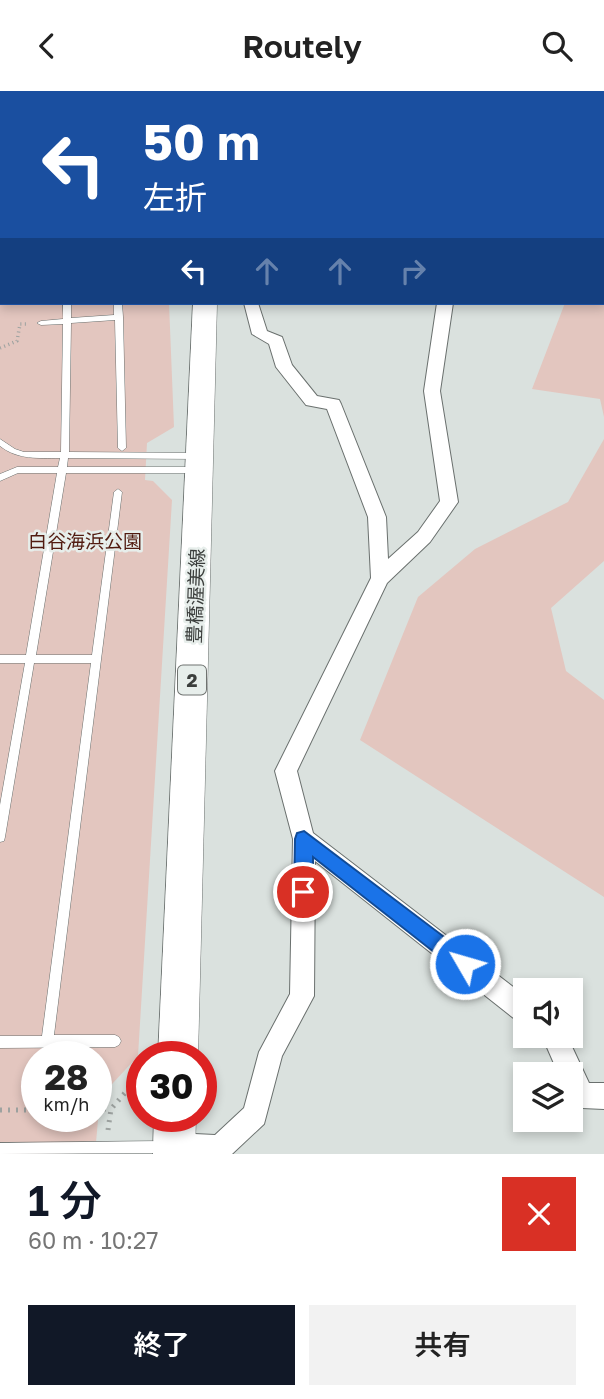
<!DOCTYPE html>
<html lang="ja">
<meta charset="utf-8">
<style>
body{margin:0;font-family:"Golos Text","Noto Sans JP",sans-serif;background:#f2f2f2;color:#222;height:100vh;display:flex;flex-direction:column;font-size:26px;white-space:nowrap}
*{box-sizing:border-box;margin:0}
p{font-size:23px;color:#767676}
.icon{flex:none;width:38px;height:38px;fill:none;stroke:currentColor;stroke-width:2;stroke-linecap:round;stroke-linejoin:round}
.map{position:relative;height:1063px;overflow:hidden}
.side{display:flex;flex-direction:column;background:#fff;flex:1}
.side>*{flex:none}
.top-card{position:absolute;left:0px;top:0px;width:606px;height:214px;box-shadow:0 4px 10px #0003;background:#1a4fa0;color:#fff;overflow:hidden}
.buttons{position:absolute;left:513px;top:887px;display:grid;gap:14px}
.buttons a{display:grid;place-items:center;width:70px;height:70px;border-radius:0px;background:#fff;box-shadow:0 4px 10px #0003;font-size:35px}
.speed{position:absolute;left:21px;top:950px;display:flex;gap:14px;font-size:35px;font-weight:700;text-align:center}
.speed>*{display:grid;place-content:center;width:91px;height:91px;border-radius:50%;background:#fff;box-shadow:0 4px 10px #0003;line-height:1}
.speed small{font-size:18px;font-weight:400}
.speed .limit{border:10px solid #d22;background:#fff;color:#111}
.pin{position:absolute;display:grid;place-items:center;width:60px;height:60px;color:#fff;margin:-30px;border:4px solid #fff;border-radius:50%;box-shadow:0 2px 7px #0007}
.me{position:absolute;width:77px;margin:-38px;rotate:308deg;stroke-linejoin:round;filter:drop-shadow(0 0 5px #0008)}
.turn{display:flex;align-items:center;gap:24px;height:147px;padding:0 28px;font-size:32px}
.turn .icon{width:91px;height:91px;stroke-width:2.5}
.turn b{display:block;font-size:49px;line-height:60px}
.lanes{display:flex;align-items:center;height:66px;padding:0 28px;background:#0003;justify-content:center;gap:35px;direction:ltr}
.lanes .off{opacity:.35}
.round{display:grid;place-items:center;flex:none;width:74px;height:74px;border-radius:0px;background:#f2f2f2}
.headline{display:flex;align-items:center;justify-content:space-between;height:119px;padding:0 28px}
h1{font-size:42px;font-weight:600;line-height:52px;color:#111827}
.button{display:flex;gap:14px;margin-top:auto;padding:14px 28px}
.button a{flex:1;height:80px;border-radius:0px;background:#111827;color:#fff;font-size:28px;font-weight:600;line-height:80px;text-align:center}
.button a+a{background:#f2f2f2;color:#222}
header{display:flex;justify-content:space-between;align-items:center;height:91px;padding:0 28px;background:#fff;font-size:32px;font-weight:600}
.map>svg:first-child{display:block}
.green{fill:#e3c6bf;fill-rule:evenodd}
.lines{fill:none;stroke-linecap:round;stroke-linejoin:round}
.lane-casing{stroke:#6a706e;stroke-width:1}
.street-casing{stroke:#6a706e;stroke-width:2}
.primary-casing{stroke:#6a706e;stroke-width:1}
.path-far1{stroke:#9da2a0;stroke-width:3.5;stroke-dasharray:1 3.5;stroke-linecap:butt}
.path{stroke:#9da2a0;stroke-width:5;stroke-dasharray:2 6;stroke-linecap:butt}
.lane{fill:#fff;fill-rule:evenodd}
.street{fill:#fff;fill-rule:evenodd}
.primary{fill:#fff;fill-rule:evenodd}
.route{fill:#1a73e8;stroke:#114b97;stroke-width:2}
.labels{text-anchor:middle;dominant-baseline:central;stroke-width:5;stroke-linejoin:round;paint-order:stroke}
.shield{fill:#e7eeeb;stroke:#6f7370;stroke-width:2}
.shield-label{font-size:18px;font-weight:bold;fill:#3b3e3c}
.park-label{font-size:19px;fill:#511b10;stroke:#e7eeeb}
.street-label{font-size:19px;fill:#3b3e3c;stroke:#e7eeeb}
</style>
<header><svg class="icon" aria-label="back" viewBox="0 0 24 24"><path d="M15 5l-7 7 7 7"/></svg>Routely<svg class="icon" aria-label="search" viewBox="0 0 24 24"><circle cx="10" cy="10" r="6"/><path d="M15 15l6 6"/></svg></header>
<div class="map">
<svg width="604" height="1063" viewBox="0 0 604 1063">
<rect width="100%" height="100%" fill="#dae1de"/>
<g class="green">
<path d="M0 64 2 212H169L174 336 147 352 145 389 153 390 172 409 138 965 100 1006 95 1063H0ZM37 966H96V1026H37Z"/>
<polygon points="604,191 604,326 600,308 532,298 565,212 604,212"/>
<polygon points="604,348 604,470 551,517 566,580 604,609 604,806 360,649 418,506 475,458 568,411"/>
</g>
<g class="lines">
<g class="lane-casing">
<g id="lane">
<path d="M63 212H71V227L114 224V212H122L123 226 126 357 122 360 118 357 115 229 71 232 69 361 198 362 202 365 198 368 68 367 67 376H196L200 379 196 382H66L36 564H92L114 401 118 398 122 401 54 944H115L119 946 121 950 119 954 115 956 0 957V945H42L91 572H34L5 746 4 750 0 751V714L25 572H0V564H26L57 382H18L0 390V383L17 376H58L60 367C38 367 18 369 0 355V348L15 358 24 361H61L63 233 41 234 37 232 41 230 63 228Z"/>
<polygon points="164,1050 169,1051 170,1056 169,1061 164,1062 0,1063 0,1052"/>
</g>
</g>
<g class="street-casing">
<g id="street">
<polygon points="436,0 453,0 435,2"/>
<polygon points="515,0 531,0 514,2"/>
<polygon points="244,212 258,212 267,240 282,246 292,274 317,305 339,309 341,313 386,426 388,468 418,441 440,410 424,300 437,212 453,212 440,300 458,411 430,451 387,492 297,680 313,742 525,905 525,932 516,929 315,770 314,905 282,965 264,1033 232,1063 164,1063 161,1055 165,1046 174,1042 215,1044 244,1017 259,961 290,903 293,748 275,680 371,487 368,426 327,318 306,314 276,276 269,253 252,243"/>
<polygon points="542,945 567,945 589,992 604,992 604,1018 582,1017 573,1013 570,984 559,984"/>
</g>
</g>
<g class="primary-casing">
<g id="primary">
<polygon points="238,0 259,0 237,2"/>
<polygon points="193,212 217,212 198,966 158,966"/>
<polygon points="154,1026 196,1026 195,1063 153,1063"/>
</g>
</g>
<polyline class="path-far1" points="0,257 17,250 20,233 29,233"/>
<g class="path">
<polyline points="96,1018 111,1018"/>
<polyline points="0,1019 37,1019"/>
<polyline points="108,1039 111,1018 142,982"/>
</g>
<use href="#lane" class="lane"/>
<use href="#street" class="street"/>
<use href="#primary" class="primary"/>
</g>
<polygon class="route" points="304,740 472,867 474,873 472,880 465,883 458,880 313,766 313,801 310,807 303,809 297,807 294,801 295,748 297,742"/>
<g class="labels">
<rect class="shield" x="178" y="574.5" width="28" height="29" rx="5"/>
<g class="shield-label">
<text x="192" y="589">2</text>
</g>
<g class="park-label">
<text x="85" y="449">白谷海浜公園</text>
</g>
<g class="street-label">
<text transform="translate(195 505) rotate(-88)">豊橋渥美線</text>
</g>
</g>
</svg>
<div class="buttons">
<a><svg class="icon" aria-label="sound" viewBox="0 0 24 24"><path d="M4 9h4l5-4v14l-5-4H4zM17 9q2 3 0 6"/></svg></a>
<a><svg class="icon" aria-label="layers" viewBox="0 0 24 24"><path d="M12 4l9 5-9 5-9-5zM3 14l9 5 9-5"/></svg></a>
</div>
<div class="speed"><div>28<small>km/h</small></div><div class="limit">30</div></div>
<div class="pin" style="left:303px;top:801px;background:#d93025"><svg class="icon" aria-label="arrive" viewBox="0 0 24 24"><path d="M6 21V4h12l-3 4 3 4H6"/></svg></div>
<svg class="me" style="left:465px;top:873px" viewBox="-20 -20 40 40"><circle r="17" fill="#1a73e8" stroke="#fff" stroke-width="3"/><path d="M0-11L8 9 0 5-8 9z" fill="#fff"/></svg>
<div class="top-card">
<div class="turn"><svg class="icon" aria-label="left" viewBox="0 0 24 24"><path d="M17 20v-9H6M10 6l-5 5 5 5"/></svg><div><b>50 m</b>左折</div></div>
<div class="lanes"><svg class="icon" aria-label="left" viewBox="0 0 24 24"><path d="M17 20v-9H6M10 6l-5 5 5 5"/></svg><svg class="icon off" aria-label="ahead" viewBox="0 0 24 24"><path d="M12 20V5M6 11l6-6 6 6"/></svg><svg class="icon off" aria-label="ahead" viewBox="0 0 24 24"><path d="M12 20V5M6 11l6-6 6 6"/></svg><svg class="icon off" aria-label="right" viewBox="0 0 24 24"><path d="M7 20v-9h11M14 6l5 5-5 5"/></svg></div>
</div>
</div>
<section class="side">
<div class="headline"><div><h1>1 分</h1><p>60 m · 10:27</p></div><a class="round" style="background:#d93025;color:#fff"><svg class="icon" aria-label="close" viewBox="0 0 24 24"><path d="M6 6l12 12M18 6L6 18"/></svg></a></div>
<div class="button"><a>終了</a><a>共有</a></div>
</section>
